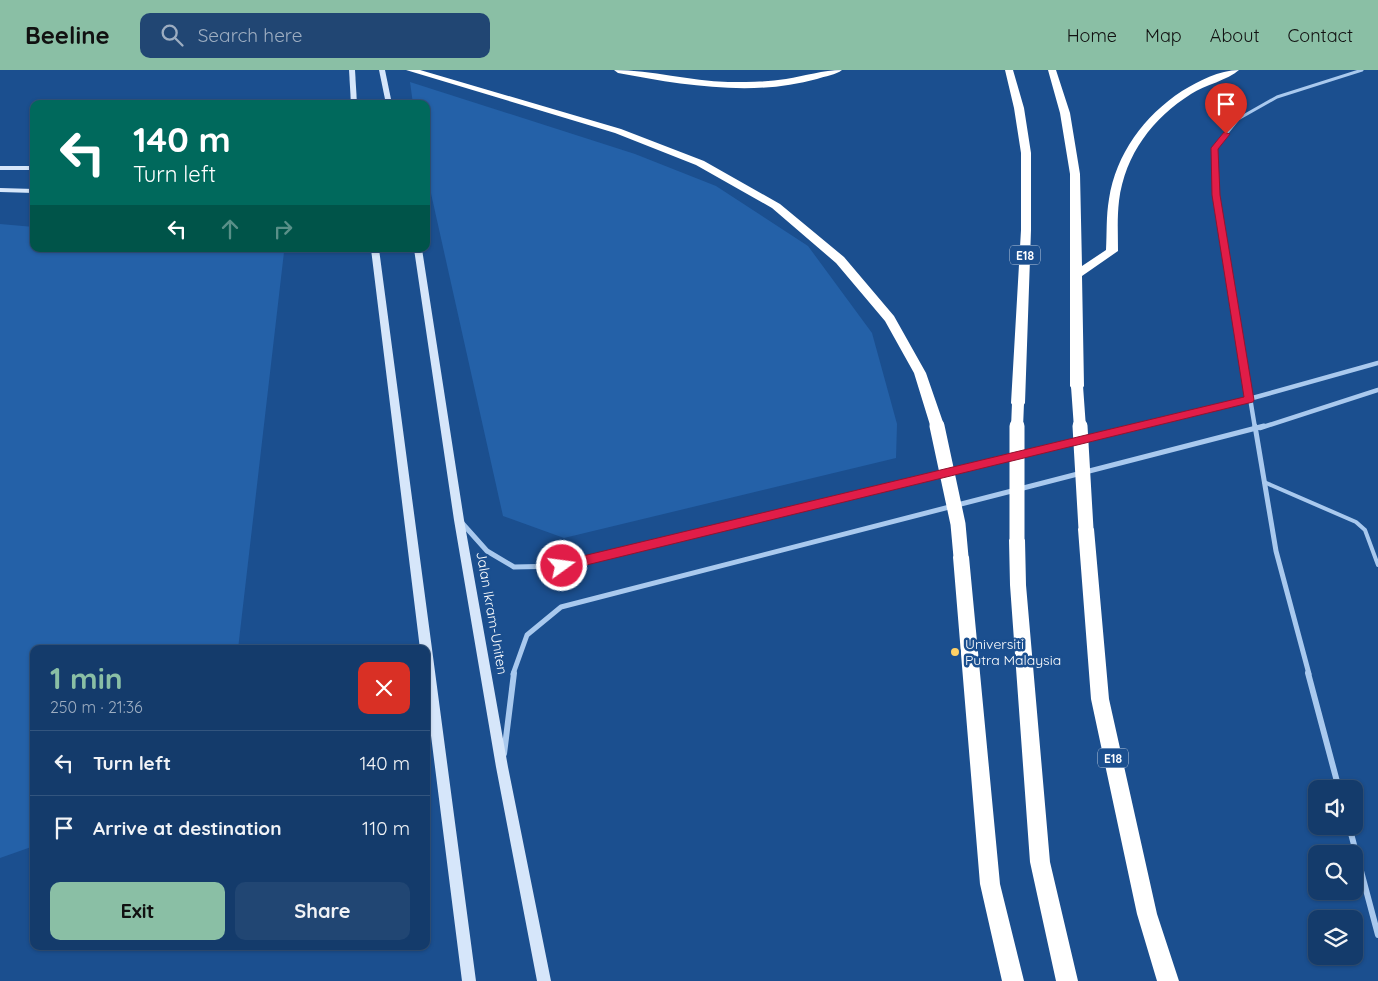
<!DOCTYPE html>
<meta charset="utf-8">
<style>
body{margin:0;font-family:Quicksand,sans-serif;background:#214673;color:#f1f3f6;height:100vh;display:flex;flex-direction:column;font-size:19px;white-space:nowrap}
*{box-sizing:border-box;margin:0}
p{font-size:16px;color:#9dadc1}
.icon{flex:none;width:28px;height:28px;fill:none;stroke:currentColor;stroke-width:2;stroke-linecap:round;stroke-linejoin:round}
.map{position:relative;flex:1;overflow:hidden}
.details{position:absolute;left:30px;top:575px;width:400px;height:305px;display:flex;flex-direction:column;background:#143b6b;border-radius:10px;box-shadow:0 1px 4px #0004,0 0 0 1px #33557e}
.details>*{flex:none}
.guide{position:absolute;left:30px;top:30px;width:400px;height:152px;border-radius:10px;box-shadow:0 1px 4px #0004,0 0 0 1px #33557e;background:#00695c;color:#fff;overflow:hidden}
.controls{position:absolute;left:1308px;top:710px;display:grid;gap:10px}
.controls a{display:grid;place-items:center;width:55px;height:55px;border-radius:10px;background:#143b6b;box-shadow:0 1px 4px #0004,0 0 0 1px #33557e;font-size:25px}
.pin{position:absolute;display:grid;place-items:center;width:42px;height:42px;color:#fff;margin:-51px -21px;border-radius:50% 50% 50% 0;rotate:-45deg;box-shadow:0 0 5px #0007}
.pin .icon{rotate:45deg}
.me{position:absolute;width:55px;margin:-28px;rotate:76deg;stroke-linejoin:round;filter:drop-shadow(0 0 4px #0008)}
.turn{display:flex;align-items:center;gap:18px;height:105px;padding:0 20px;font-size:22px}
.turn .icon{width:65px;height:65px;stroke-width:2.5}
.turn b{display:block;font-size:35px;line-height:42px}
.lanes{display:flex;align-items:center;height:48px;padding:0 20px;background:#0003;justify-content:center;gap:25px;direction:ltr}
.lanes .off{opacity:.35}
.round{display:grid;place-items:center;flex:none;width:52px;height:52px;border-radius:10px;background:#214673}
.headline{display:flex;align-items:center;justify-content:space-between;height:85px;padding:0 20px}
h1{font-size:30px;font-weight:800;line-height:38px;color:#8abfa5}
.primary-button{display:flex;gap:10px;margin-top:auto;padding:10px 20px}
.primary-button a{flex:1;height:58px;border-radius:10px;background:#8abfa5;color:#111;font-size:20px;font-weight:800;line-height:58px;text-align:center}
.primary-button a+a{background:#214673;color:#f1f3f6}
ul{padding:0;list-style:none}
li{display:flex;align-items:center;gap:15px;height:65px;padding:0 20px;border-top:1px solid #33557e}
li div{flex:1}
li b{display:block;font-size:19px}
li em{font-style:normal}
header{display:flex;align-items:center;gap:30px;box-sizing:border-box;height:70px;padding:0 25px;background:#8abfa5;color:#111}
header strong{font-size:24px}
nav{display:flex;gap:28px;margin-inline-start:auto;font-size:18px}
.search{width:350px;height:45px;background:#214673;display:flex;align-items:center;gap:12px;box-sizing:border-box;padding:0 18px;border-radius:10px;color:#9dadc1;font-size:19px}
.map>svg:first-child{display:block}
.green{fill:#2461a8}
.lines{fill:none;stroke-linecap:round;stroke-linejoin:round}
.lane{stroke:#a9c9ee;stroke-width:4}
.street-far3{stroke:#a9c9ee;stroke-width:3}
.street-far2{stroke:#a9c9ee;stroke-width:4.5}
.street-far1{stroke:#a9c9ee;stroke-width:5}
.street{stroke:#a9c9ee;stroke-width:6}
.secondary{fill:#d6e6fa;fill-rule:evenodd}
.highway{fill:#fff;fill-rule:evenodd}
.highway-bridge-far1{stroke:#fff;stroke-width:12}
.highway-bridge{stroke:#fff;stroke-width:15}
.route{fill:#e11d48;stroke:#92132f}
.poi-dot{fill:#ffd166;stroke:#1b4f8f;stroke-width:2}
.labels{text-anchor:middle;dominant-baseline:central;stroke-width:5;stroke-linejoin:round;paint-order:stroke}
.shield{fill:#1b4f8f;stroke:#bbcadd;stroke-width:1}
.shield-label{font-size:12px;font-weight:bold;fill:#fff}
.street-label{font-size:14px;fill:#fff;stroke:#1b4f8f}
.poi-label{font-size:14px;fill:#fff;stroke:#1b4f8f;text-anchor:start}
</style>
<header>
<strong>Beeline</strong>
<div class="search"><svg class="icon" aria-label="search" viewBox="0 0 24 24"><circle cx="10" cy="10" r="6"/><path d="M15 15l6 6"/></svg>Search here</div>
<nav><a>Home</a><a>Map</a><a>About</a><a>Contact</a></nav>
</header>
<div class="map">
<svg width="1378" height="911" viewBox="0 0 1378 911">
<rect width="100%" height="100%" fill="#1b4f8f"/>
<g class="green">
<polygon points="410,12 635,84 716,116 808,176 872,263 897,354 896,388 564,468 503,446 426,101 426,34 413,34"/>
<polygon points="0,154 34,157 34,179 252,179 284,182 238,579 34,579 34,776 0,788"/>
</g>
<g class="lines">
<polyline class="lane" points="1264,412 1356,452 1365,460 1378,495"/>
<polyline class="street-far3" points="1222,160 1216,125 1215,78 1238,49 1277,27 1362,0"/>
<g class="street-far2">
<polyline points="1222,158 1255,358"/>
<polyline points="1132,358 1249,329 1378,293"/>
<polyline points="1260,358 1378,320"/>
</g>
<g class="street-far1">
<polyline points="1255,356 1276,481 1309,604"/>
<polyline points="462,453 487,481 514,497 562,496 1137,356"/>
<polyline points="513,604 527,565 561,537 1264,356"/>
</g>
<g class="street">
<polyline points="1308,603 1339,719"/>
<polyline points="504,684 514,603"/>
<polyline points="1349,756 1378,865"/>
</g>
<g class="secondary">
<polygon points="349,0 355,0 357,34 351,34"/>
<polygon points="379,0 385,0 392,34 386,34"/>
<rect x="0" y="96" width="34" height="4"/>
<polygon points="0,118 34,119 34,123 0,122"/>
<polygon points="371,179 379,179 476,911 462,911 426,626 426,579 420,579"/>
<polygon points="414,179 422,179 464,450 508,697 551,911 537,911 496,697 454,450"/>
</g>
<g class="highway">
<polygon points="406,0 420,0 621,59 704,91 780,134 844,187 894,246 926,303 944,355 942,359 932,359 930,355 914,303 885,251 836,193 772,138 696,95 615,63"/>
<path d="M614 0C652 0 690 11 728 12 747 12 767 12 786 9 805 6 823 0 842 0 836 5 825 6 817 9 753 27 682 15 618 3Z"/>
<polygon points="1005,0 1013,0 1024,38 1031,83 1031,160 1025,333 1023,336 1013,336 1011,333 1021,160 1021,83 1014,38"/>
<path d="M1048 0H1056L1070 43 1080 104 1082 196 1106 180C1107 163 1106 146 1109 129 1116 84 1144 46 1182 21 1199 11 1219 0 1239 0 1228 10 1205 15 1191 24 1153 48 1125 84 1119 131 1117 148 1118 164 1118 181L1082 206 1084 316 1082 319H1072L1070 316V104L1060 43Z"/>
<polygon points="1086,453 1091,455 1094,459 1109,629 1157,844 1179,911 1157,911 1137,844 1091,629 1078,459 1081,455"/>
<polygon points="1017,464 1022,466 1025,470 1026,515 1050,792 1078,911 1056,911 1030,792 1010,515 1009,470 1012,466"/>
<polygon points="961,480 966,482 969,487 1000,814 1024,911 1002,911 980,814 953,487 956,482"/>
</g>
<g class="highway-bridge-far1">
<polyline points="1077,316 1080,358"/>
<polyline points="937,355 938,358"/>
<polyline points="1017,358 1018,333"/>
</g>
<g class="highway-bridge">
<polyline points="937,356 958,454 961,487"/>
<polyline points="1017,356 1017,470"/>
<polyline points="1080,356 1086,459"/>
</g>
</g>
<polygon class="route" points="1224,62 1230,64 1218,79 1220,125 1254,330 1253,332 562,501 558,500 556,496 558,493 562,491 1244,327 1212,125 1211,78"/>
<circle class="poi-dot" cx="955" cy="582" r="5"/>
<g class="labels">
<g class="shield">
<rect x="1010" y="175.5" width="30" height="19" rx="4"/>
<rect x="1098" y="678.5" width="30" height="19" rx="4"/>
</g>
<g class="shield-label">
<text x="1025" y="185">E18</text>
<text x="1113" y="688">E18</text>
</g>
<g class="street-label">
<text transform="translate(492 543) rotate(80)">Jalan Ikram-Uniten</text>
</g>
<g class="poi-label">
<text x="965" y="574">Universiti<tspan x="965" dy="16">Putra Malaysia</tspan></text>
</g>
</g>
</svg>
<div class="controls">
<a><svg class="icon" aria-label="sound" viewBox="0 0 24 24"><path d="M4 9h4l5-4v14l-5-4H4zM17 9q2 3 0 6"/></svg></a>
<a><svg class="icon" aria-label="search" viewBox="0 0 24 24"><circle cx="10" cy="10" r="6"/><path d="M15 15l6 6"/></svg></a>
<a><svg class="icon" aria-label="layers" viewBox="0 0 24 24"><path d="M12 4l9 5-9 5-9-5zM3 14l9 5 9-5"/></svg></a>
</div>
<div class="pin" style="left:1226px;top:64px;background:#d93025"><svg class="icon" aria-label="arrive" viewBox="0 0 24 24"><path d="M6 21V4h12l-3 4 3 4H6"/></svg></div>
<svg class="me" style="left:562px;top:496px" viewBox="-20 -20 40 40"><circle r="17" fill="#e11d48" stroke="#fff" stroke-width="3"/><path d="M0-11L8 9 0 5-8 9z" fill="#fff"/></svg>
<div class="guide">
<div class="turn"><svg class="icon" aria-label="left" viewBox="0 0 24 24"><path d="M17 20v-9H6M10 6l-5 5 5 5"/></svg><div><b>140 m</b>Turn left</div></div>
<div class="lanes"><svg class="icon" aria-label="left" viewBox="0 0 24 24"><path d="M17 20v-9H6M10 6l-5 5 5 5"/></svg><svg class="icon off" aria-label="ahead" viewBox="0 0 24 24"><path d="M12 20V5M6 11l6-6 6 6"/></svg><svg class="icon off" aria-label="right" viewBox="0 0 24 24"><path d="M7 20v-9h11M14 6l5 5-5 5"/></svg></div>
</div>
<section class="details">
<div class="headline"><div><h1>1 min</h1><p>250 m · 21:36</p></div><a class="round" style="background:#d93025;color:#fff"><svg class="icon" aria-label="close" viewBox="0 0 24 24"><path d="M6 6l12 12M18 6L6 18"/></svg></a></div>
<ul>
<li><svg class="icon" aria-label="left" viewBox="0 0 24 24"><path d="M17 20v-9H6M10 6l-5 5 5 5"/></svg><div><b>Turn left</b></div><em>140 m</em></li>
<li><svg class="icon" aria-label="arrive" viewBox="0 0 24 24"><path d="M6 21V4h12l-3 4 3 4H6"/></svg><div><b>Arrive at destination</b></div><em>110 m</em></li>
</ul>
<div class="primary-button"><a>Exit</a><a>Share</a></div>
</section>
</div>
